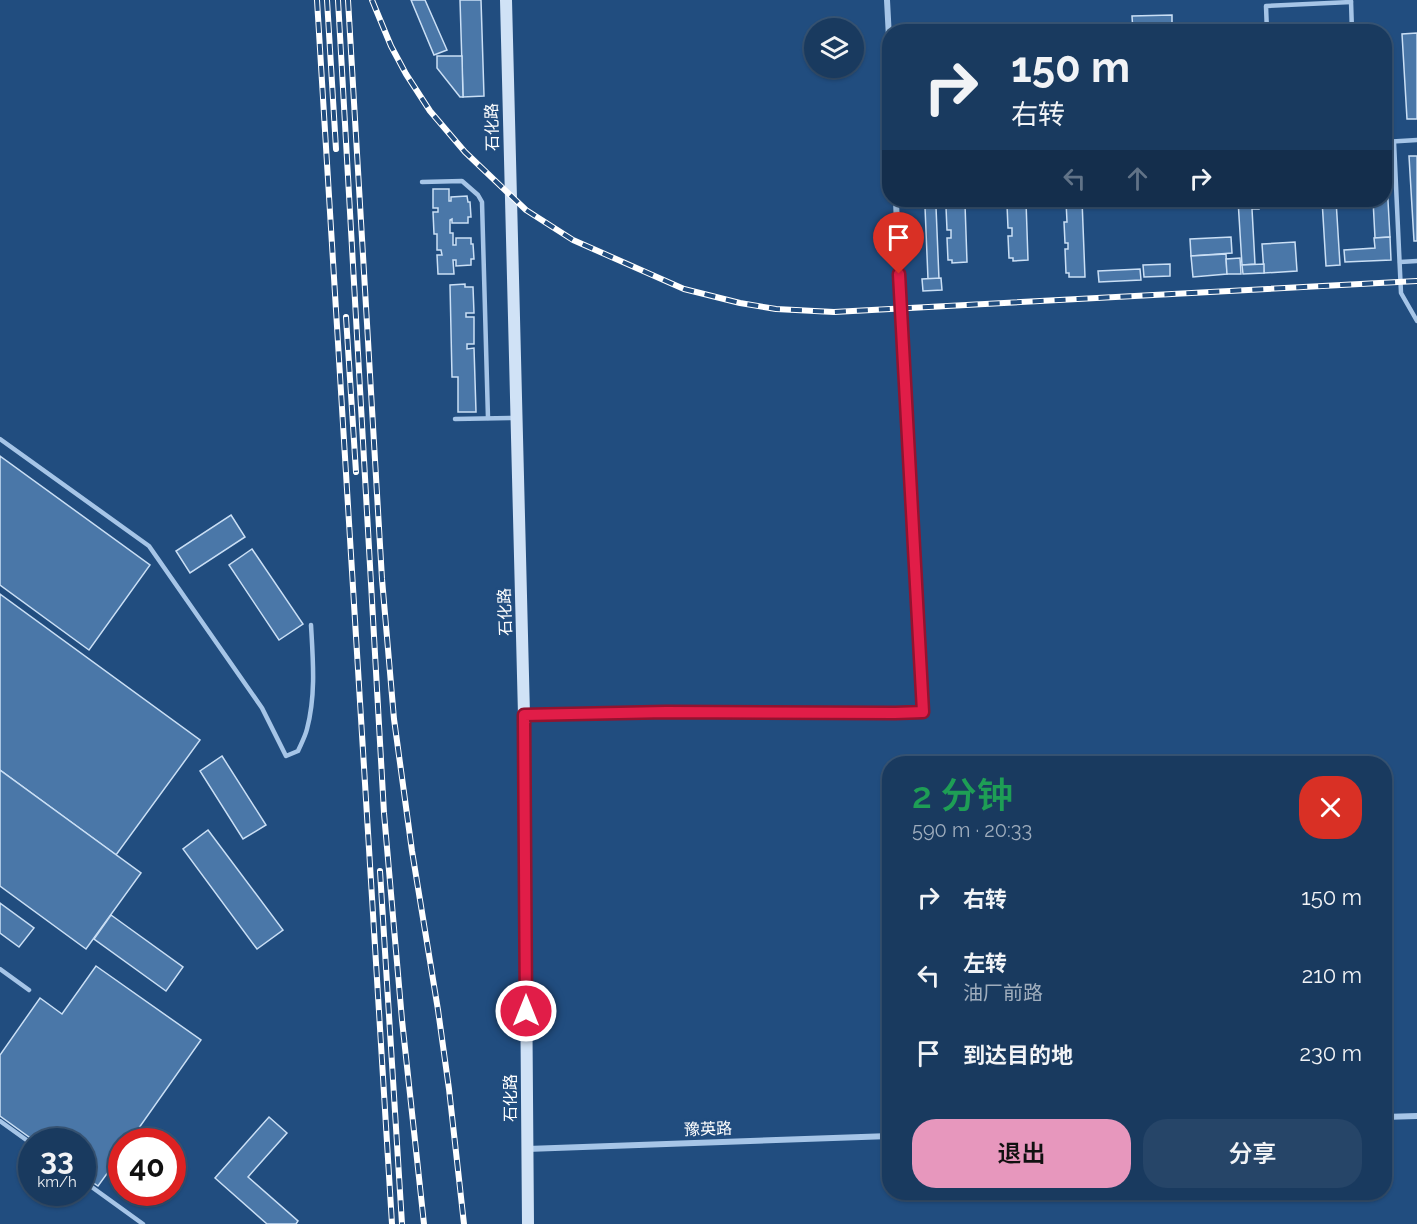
<!DOCTYPE html>
<html lang="zh">
<meta charset="utf-8">
<style>
body{margin:0;font-family:Raleway,"Noto Sans SC",sans-serif;background:#264568;color:#f1f3f6;height:100vh;display:flex;flex-direction:column;font-size:22px;white-space:nowrap}
*{box-sizing:border-box;margin:0}
p{font-size:20px;color:#9fadbd}
.icon{flex:none;width:33px;height:33px;fill:none;stroke:currentColor;stroke-width:2;stroke-linecap:round;stroke-linejoin:round}
.map{position:relative;flex:1;overflow:hidden}
.details{position:absolute;left:882px;top:756px;width:510px;height:444px;display:flex;flex-direction:column;background:#193a5f;border-radius:24px;box-shadow:0 2px 4px #0004,0 0 0 2px #375474}
.details>*{flex:none}
.banner{position:absolute;left:882px;top:24px;width:510px;height:183px;border-radius:24px;box-shadow:0 2px 4px #0004,0 0 0 2px #375474;background:#193a5f;color:#f1f3f6;overflow:hidden}
.tools{position:absolute;left:804px;top:18px;display:grid;gap:12px}
.tools a{display:grid;place-items:center;width:60px;height:60px;border-radius:50%;background:#193a5f;box-shadow:0 2px 4px #0004,0 0 0 2px #375474;font-size:30px}
.speed{position:absolute;left:18px;top:1128px;display:flex;gap:12px;font-size:30px;font-weight:700;text-align:center}
.speed>*{display:grid;place-content:center;width:78px;height:78px;border-radius:50%;background:#193a5f;box-shadow:0 2px 4px #0004,0 0 0 2px #375474;line-height:1}
.speed small{font-size:15px;font-weight:400}
.speed .limit{border:9px solid #d22;background:#fff;color:#111}
.pin{position:absolute;display:grid;place-items:center;width:51px;height:51px;color:#fff;margin:-62px -26px;border-radius:50% 50% 50% 0;rotate:-45deg;box-shadow:0 0 6px #0007}
.pin .icon{rotate:45deg}
.me{position:absolute;width:66px;margin:-33px;rotate:0deg;stroke-linejoin:round;filter:drop-shadow(0 0 4px #0008)}
.turn{display:flex;align-items:center;gap:21px;height:126px;padding:0 30px;font-size:27px}
.turn .icon{width:78px;height:78px;stroke-width:2.5}
.turn b{display:block;font-size:42px;line-height:51px}
.lanes{display:flex;align-items:center;height:57px;padding:0 30px;background:#0003;justify-content:center;gap:30px;direction:ltr}
.lanes .off{opacity:.35}
.round{display:grid;place-items:center;flex:none;width:63px;height:63px;border-radius:24px;background:#264568}
.overview{display:flex;align-items:center;justify-content:space-between;height:102px;padding:0 30px}
h1{font-size:36px;font-weight:600;line-height:45px;color:#1e9e55}
.button{display:flex;gap:12px;margin-top:auto;padding:12px 30px}
.button a{flex:1;height:69px;border-radius:24px;background:#e797bd;color:#111;font-size:24px;font-weight:600;line-height:69px;text-align:center}
.button a+a{background:#264568;color:#f1f3f6}
ul{padding:0;list-style:none}
li{display:flex;align-items:center;gap:18px;height:78px;padding:0 30px}
li div{flex:1}
li b{display:block;font-size:22px}
li em{font-style:normal}
.map>svg:first-child{display:block}
.building{fill:#4a77a8;stroke:#cadff5;stroke-width:1.5}
.lines{fill:none;stroke-linecap:round;stroke-linejoin:round}
.lane{stroke:#a6c5e7;stroke-width:4.5}
.street{stroke:#a6c5e7;stroke-width:6}
.secondary{stroke:#d0e2f6;stroke-width:12}
.rail-casing{stroke:#fff;stroke-width:6}
.rail{stroke:#214d7f;stroke-width:4;stroke-dasharray:11;stroke-linecap:butt}
.route-casing{stroke:#92132f;stroke-width:15}
.route{stroke:#e11d48;stroke-width:10}
.labels{text-anchor:middle;dominant-baseline:central;stroke-width:5;stroke-linejoin:round;paint-order:stroke}
.street-label{font-size:16px;fill:#fff;stroke:#214d7f}
</style>
<div class="map">
<svg width="1417" height="1224" viewBox="0 0 1417 1224">
<rect width="100%" height="100%" fill="#214d7f"/>
<g class="building">
<polygon points="411,0 425,0 447,50 434,55"/>
<polygon points="460,0 481,0 484,96 463,97"/>
<polygon points="1172,15 1172,32 1133,32 1132,16"/>
<polygon points="1417,33 1417,119 1407,119 1402,34"/>
<polygon points="437,56 462,56 463,97 460,97 437,68"/>
<polygon points="1385,147 1390,237 1375,238 1373,200 1384,200"/>
<polygon points="1409,156 1417,156 1417,241 1414,241"/>
<polygon points="433,189 449,189 449,201 451,201 451,197 467,196 468,202 470,202 471,217 468,217 468,223 452,223 452,219 450,220 450,233 453,233 453,245 456,245 456,238 471,238 471,244 473,244 474,259 471,259 471,265 456,266 456,260 453,260 454,274 438,274 437,255 442,255 441,250 437,250 437,234 434,234 433,212 438,212 438,208 433,208"/>
<polygon points="1063,200 1082,200 1085,277 1069,277 1069,273 1066,273 1065,249 1068,249 1068,243 1065,243 1064,222 1067,222 1066,201 1064,201"/>
<polygon points="1238,200 1258,200 1259,209 1252,209 1255,264 1242,265"/>
<polygon points="1322,200 1336,200 1340,265 1326,266"/>
<polygon points="1026,201 1028,260 1013,261 1013,258 1009,258 1008,236 1012,236 1012,228 1008,228 1007,205 1011,205 1011,202"/>
<polygon points="950,204 965,204 967,262 952,263 952,260 948,260 947,238 951,238 951,230 947,230 946,207 950,207"/>
<polygon points="925,207 936,207 939,279 928,279"/>
<polygon points="1231,237 1232,253 1191,256 1190,239"/>
<polygon points="1390,237 1391,260 1345,262 1344,250 1375,248 1374,238"/>
<polygon points="1295,242 1297,271 1264,273 1262,244"/>
<polygon points="1226,254 1227,274 1193,277 1191,256"/>
<polygon points="1240,258 1241,274 1227,274 1226,259"/>
<polygon points="1170,264 1170,276 1144,277 1143,265"/>
<polygon points="1264,264 1264,273 1243,274 1242,265"/>
<polygon points="1140,269 1141,280 1099,282 1098,271"/>
<polygon points="941,278 942,290 923,291 922,279"/>
<polygon points="465,284 465,287 473,287 474,313 466,313 466,317 474,317 474,344 467,344 467,349 474,348 476,412 458,412 458,377 452,377 450,285"/>
<polygon points="0,456 150,565 89,650 0,585"/>
<polygon points="231,515 245,537 190,573 176,551"/>
<polygon points="252,549 303,624 279,640 229,565"/>
<polygon points="0,594 200,740 116,855 0,770"/>
<polygon points="222,756 266,825 243,839 200,771"/>
<polygon points="0,770 141,873 86,949 0,886"/>
<polygon points="208,830 283,930 257,949 183,849"/>
<polygon points="0,903 34,928 19,947 0,933"/>
<polygon points="111,915 183,967 166,991 94,939"/>
<polygon points="96,966 201,1040 129,1142 122,1142 122,1153 98,1186 82,1175 82,1142 36,1142 0,1116 0,1055 40,998 62,1014"/>
<polygon points="269,1117 287,1133 248,1177 298,1221 296,1224 267,1224 215,1178"/>
</g>
<g class="lines">
<g class="lane">
<polyline points="1351,1 1352,32"/>
<polyline points="1267,32 1266,6 1351,2"/>
<polyline points="1384,142 1417,140"/>
<polyline points="1394,142 1401,293 1417,321"/>
<polyline points="422,182 462,181 478,195 482,202 488,418"/>
<polyline points="924,200 955,200"/>
<polyline points="1400,262 1417,261"/>
<polyline points="455,419 515,418"/>
<path d="M0 439 149 546 262 708 286 756 298 751C301 744 305 737 307 729 316 695 313 660 311 625"/>
<polyline points="0,969 29,990"/>
<polyline points="0,1121 32,1144"/>
<polyline points="82,1180 143,1224"/>
</g>
<g class="street">
<polyline points="887,0 890,57"/>
<polyline points="525,715 666,712 895,713 923,712 900,308 896,200"/>
<polyline points="1384,1117 1417,1116"/>
<polyline points="527,1149 890,1136"/>
</g>
<polyline class="secondary" points="506,0 524,715 528,1224"/>
<g class="rail-casing">
<g id="rail">
<polyline points="317,0 392,1224"/>
<polyline points="327,0 336,149"/>
<polyline points="338,0 384,813 402,1020 424,1224"/>
<polyline points="348,0 382,579 394,719 412,851 438,1010 449,1089 464,1224"/>
<polyline points="372,0 391,46 406,74 430,111 465,152 526,210 573,240 684,289 740,303 776,309 834,312 1417,281"/>
<polyline points="346,317 356,472"/>
<polyline points="380,871 402,1224"/>
</g>
</g>
<use href="#rail" class="rail"/>
</g>
<g class="lines">
<g class="route-casing">
<polyline id="route" points="526,1011 524,715 666,712 895,713 923,712 899,274"/>
</g>
<use href="#route" class="route"/>
</g>
<g class="labels">
<g class="street-label">
<text transform="translate(492 127) rotate(-91)">石化路</text>
<text transform="translate(505 612) rotate(-92)">石化路</text>
<text transform="translate(510 1098) rotate(-90)">石化路</text>
<text transform="translate(708 1129) rotate(-2)">豫英路</text>
</g>
</g>
</svg>
<div class="tools">
<a><svg class="icon" aria-label="layers" viewBox="0 0 24 24"><path d="M12 4l9 5-9 5-9-5zM3 14l9 5 9-5"/></svg></a>
</div>
<div class="speed"><div>33<small>km/h</small></div><div class="limit">40</div></div>
<div class="pin" style="left:899px;top:274px;background:#d93025"><svg class="icon" aria-label="arrive" viewBox="0 0 24 24"><path d="M6 21V4h12l-3 4 3 4H6"/></svg></div>
<svg class="me" style="left:526px;top:1011px" viewBox="-20 -20 40 40"><circle r="17" fill="#e11d48" stroke="#fff" stroke-width="3"/><path d="M0-11L8 9 0 5-8 9z" fill="#fff"/></svg>
<div class="banner">
<div class="turn"><svg class="icon" aria-label="right" viewBox="0 0 24 24"><path d="M7 20v-9h11M14 6l5 5-5 5"/></svg><div><b>150 m</b>右转</div></div>
<div class="lanes"><svg class="icon off" aria-label="left" viewBox="0 0 24 24"><path d="M17 20v-9H6M10 6l-5 5 5 5"/></svg><svg class="icon off" aria-label="ahead" viewBox="0 0 24 24"><path d="M12 20V5M6 11l6-6 6 6"/></svg><svg class="icon" aria-label="right" viewBox="0 0 24 24"><path d="M7 20v-9h11M14 6l5 5-5 5"/></svg></div>
</div>
<section class="details">
<div class="overview"><div><h1>2 分钟</h1><p>590 m · 20:33</p></div><a class="round" style="background:#d93025;color:#fff"><svg class="icon" aria-label="close" viewBox="0 0 24 24"><path d="M6 6l12 12M18 6L6 18"/></svg></a></div>
<ul>
<li><svg class="icon" aria-label="right" viewBox="0 0 24 24"><path d="M7 20v-9h11M14 6l5 5-5 5"/></svg><div><b>右转</b></div><em>150 m</em></li>
<li><svg class="icon" aria-label="left" viewBox="0 0 24 24"><path d="M17 20v-9H6M10 6l-5 5 5 5"/></svg><div><b>左转</b><p>油厂前路</p></div><em>210 m</em></li>
<li><svg class="icon" aria-label="arrive" viewBox="0 0 24 24"><path d="M6 21V4h12l-3 4 3 4H6"/></svg><div><b>到达目的地</b></div><em>230 m</em></li>
</ul>
<div class="button"><a>退出</a><a>分享</a></div>
</section>
</div>
